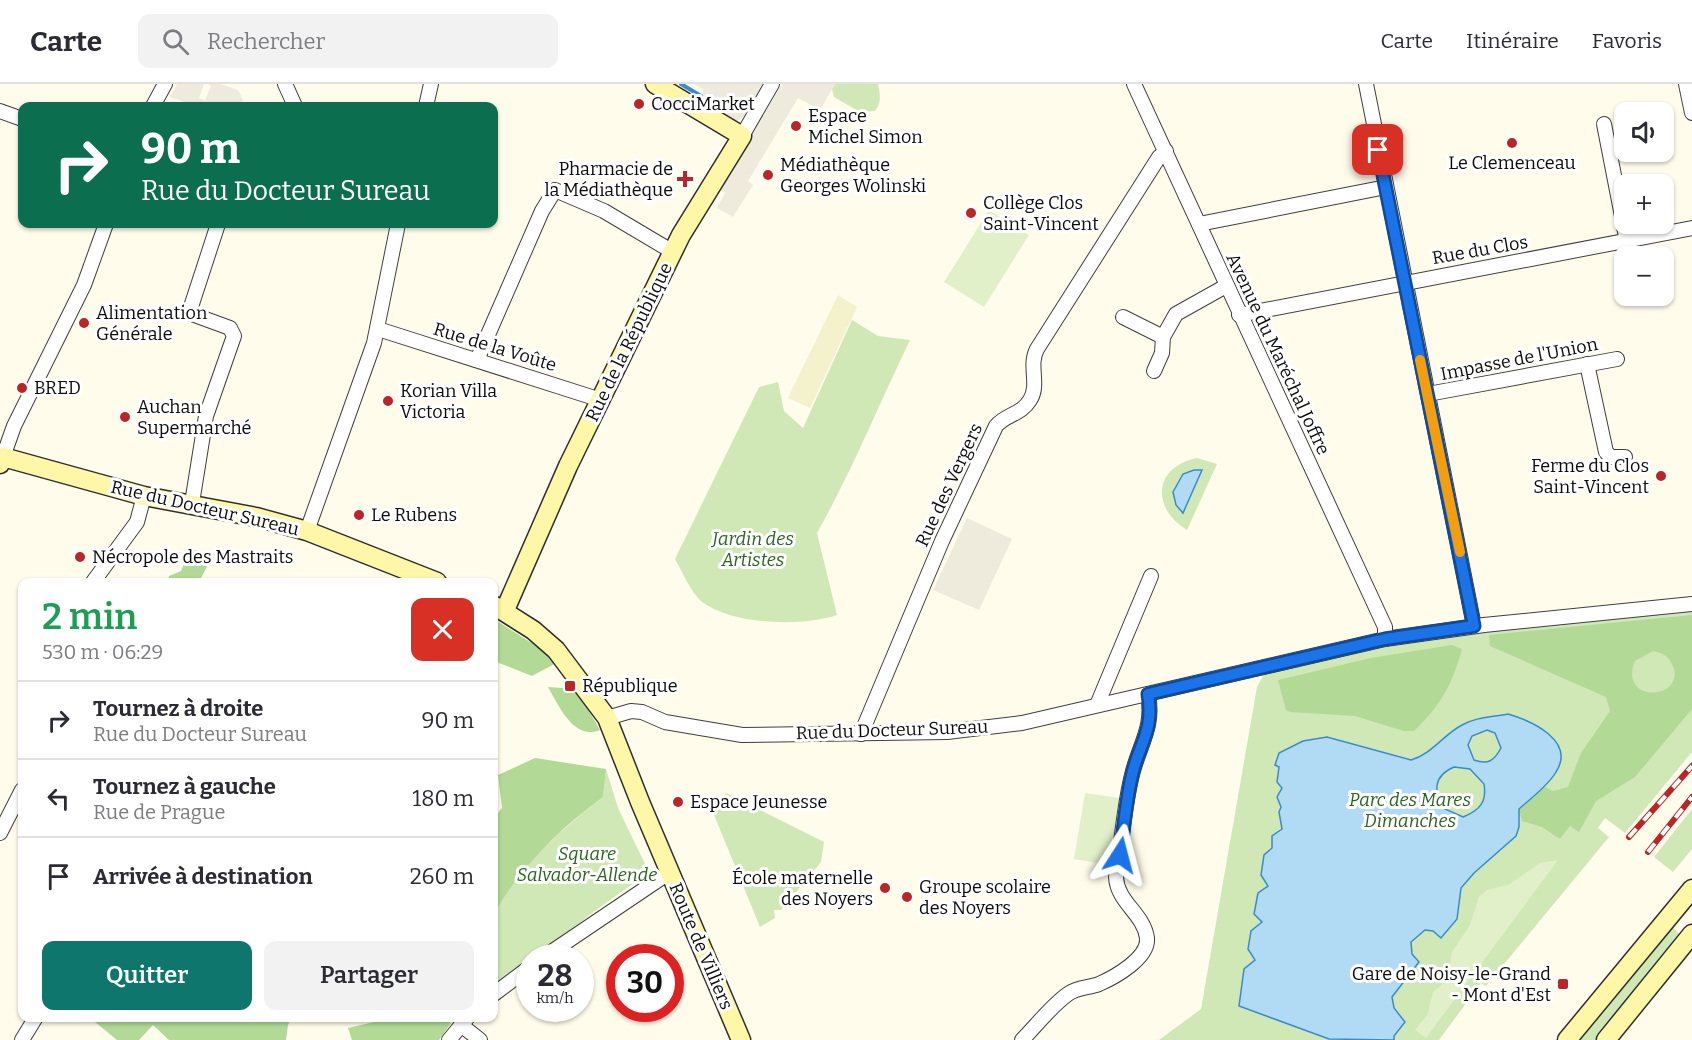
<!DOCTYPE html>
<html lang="fr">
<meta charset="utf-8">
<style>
body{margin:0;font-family:Bitter,serif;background:#f2f2f3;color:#2b2b33;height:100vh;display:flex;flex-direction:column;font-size:22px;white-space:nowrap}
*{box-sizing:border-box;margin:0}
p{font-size:20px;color:#7c7c81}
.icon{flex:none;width:33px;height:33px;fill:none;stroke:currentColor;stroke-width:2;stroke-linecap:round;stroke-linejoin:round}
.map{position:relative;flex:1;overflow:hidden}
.side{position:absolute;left:18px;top:494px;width:480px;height:444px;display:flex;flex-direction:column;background:#fff;border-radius:12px;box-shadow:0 2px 4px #0004}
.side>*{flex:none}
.banner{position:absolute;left:18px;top:18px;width:480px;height:126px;border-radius:12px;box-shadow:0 2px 4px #0004;background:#0b6e4f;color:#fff;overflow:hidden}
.fabs{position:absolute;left:1614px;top:18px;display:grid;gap:12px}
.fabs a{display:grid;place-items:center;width:60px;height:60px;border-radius:12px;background:#fff;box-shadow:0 2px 4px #0004;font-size:30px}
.speed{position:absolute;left:516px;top:860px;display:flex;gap:12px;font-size:30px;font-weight:700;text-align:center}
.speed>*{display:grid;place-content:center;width:78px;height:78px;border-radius:50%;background:#fff;box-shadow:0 2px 4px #0004;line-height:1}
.speed small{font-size:15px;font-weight:400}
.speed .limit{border:9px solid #d22;background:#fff;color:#111}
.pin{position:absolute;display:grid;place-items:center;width:51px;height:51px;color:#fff;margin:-26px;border-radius:12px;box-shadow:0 3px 9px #0006}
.me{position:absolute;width:66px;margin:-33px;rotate:9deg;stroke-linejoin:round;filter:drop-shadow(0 0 4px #0008)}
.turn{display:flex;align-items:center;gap:21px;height:126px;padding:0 24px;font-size:27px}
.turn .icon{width:78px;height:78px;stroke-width:2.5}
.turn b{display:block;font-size:42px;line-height:51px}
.round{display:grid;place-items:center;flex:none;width:63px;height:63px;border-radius:12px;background:#f2f2f3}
.headline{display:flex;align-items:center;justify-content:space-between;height:102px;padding:0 24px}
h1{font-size:36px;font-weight:600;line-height:45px;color:#1e9e55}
.action{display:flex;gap:12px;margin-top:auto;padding:12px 24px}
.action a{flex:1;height:69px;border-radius:12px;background:#0f766e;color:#fff;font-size:24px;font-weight:600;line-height:69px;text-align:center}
.action a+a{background:#f2f2f3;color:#2b2b33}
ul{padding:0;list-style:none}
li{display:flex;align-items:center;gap:18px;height:78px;padding:0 24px;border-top:2px solid #e1e1e2}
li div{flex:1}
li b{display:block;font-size:22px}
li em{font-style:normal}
header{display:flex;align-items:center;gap:36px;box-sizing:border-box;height:84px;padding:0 30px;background:#fff;border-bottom:2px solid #e1e1e2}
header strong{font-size:28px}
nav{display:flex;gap:33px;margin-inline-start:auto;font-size:21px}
.search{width:420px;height:54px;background:#f2f2f3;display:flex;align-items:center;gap:15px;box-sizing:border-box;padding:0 21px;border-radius:12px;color:#7c7c81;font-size:22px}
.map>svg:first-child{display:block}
.farmland{fill:#f4f2cd}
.green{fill:#cfe8b6}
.forest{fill:#b2d996;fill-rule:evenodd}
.pitch{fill:#e1f0c8}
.plaza{fill:#eeeadc}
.water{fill:#b1daf5;stroke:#398ccc;stroke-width:1.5;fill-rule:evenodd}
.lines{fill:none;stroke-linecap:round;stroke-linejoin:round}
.stream{stroke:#398ccc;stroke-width:4}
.street-casing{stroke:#3f3f3f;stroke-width:16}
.secondary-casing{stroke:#2e2e2e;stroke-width:21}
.street{stroke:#fff;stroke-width:14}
.secondary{stroke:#fef7a7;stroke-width:18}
.rail-casing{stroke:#ba2628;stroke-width:6}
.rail{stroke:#fff;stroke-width:4;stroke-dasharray:11;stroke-linecap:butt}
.route-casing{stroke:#114b97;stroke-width:15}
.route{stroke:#1a73e8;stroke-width:10}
.slow{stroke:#f59e0b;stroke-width:10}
.poi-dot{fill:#ba2628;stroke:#fff;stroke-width:2}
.labels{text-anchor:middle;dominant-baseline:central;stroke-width:6;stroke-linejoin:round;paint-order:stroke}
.poi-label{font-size:18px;fill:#0c0c0c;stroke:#fff;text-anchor:start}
.street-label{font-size:18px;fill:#0c0c0c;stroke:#fff}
.park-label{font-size:18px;font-style:italic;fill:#2a631e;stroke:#fff}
</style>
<header>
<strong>Carte</strong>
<div class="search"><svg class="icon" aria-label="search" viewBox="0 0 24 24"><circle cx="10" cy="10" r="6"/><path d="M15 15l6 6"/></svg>Rechercher</div>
<nav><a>Carte</a><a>Itinéraire</a><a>Favoris</a></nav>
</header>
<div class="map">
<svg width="1692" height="956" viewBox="0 0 1692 956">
<rect width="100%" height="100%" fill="#fffcec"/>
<polygon class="farmland" points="838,211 857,223 810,324 788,314"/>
<g class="green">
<path d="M835 0H878C880 11 882 18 875 27L860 28 834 13 832 5Z"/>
<path d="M852 236 878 252 910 256C879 320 852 387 817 449L837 531C802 543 733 541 702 518 691 509 682 487 675 475L759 303 778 298 784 327 803 344Z"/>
<path d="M1197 374 1217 380 1187 446C1151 424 1153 383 1197 374Z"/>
<polygon points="1692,523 1692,668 1625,749 1605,734 1598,744 1609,753 1486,902 1481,899 1439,956 1159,956 1201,925 1257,603 1269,581 1385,555"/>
<path d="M606 685 618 724 649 788 592 829 537 873H530L529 879 494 906C494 882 491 856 494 832 498 799 576 733 603 713Z"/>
<polygon points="726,709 824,758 821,778 781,826 774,826 775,834 760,843 712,726"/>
<polygon points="1692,725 1692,765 1673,788 1654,773"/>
<polygon points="1670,840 1681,852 1595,956 1576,956"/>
</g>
<g class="forest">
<polygon points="190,466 200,466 212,473 199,498 168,498 169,492 181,487"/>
<path d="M1692 531V625L1635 693 1596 717 1579 748 1570 742 1560 755 1542 743 1522 737 1519 725 1543 702 1553 707 1568 703 1581 669 1610 627 1606 613 1490 562 1489 551ZM1653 567C1661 569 1668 571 1672 580 1689 616 1617 621 1635 577Z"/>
<polygon points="494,535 560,577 532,592 499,579 494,574"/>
<path d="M1452 561 1462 565C1452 601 1441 621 1414 647H1404L1355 632 1290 628 1286 626 1278 596 1371 574Z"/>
<path d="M548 603 576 605 600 646C574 657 559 622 548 603Z"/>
<path d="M535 674 606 685 603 713C558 746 522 782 494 829V734L502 724 498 691Z"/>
<polygon points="89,933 292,933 288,941 286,956 169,956 153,941 139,956 117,956"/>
<polygon points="396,933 442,933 451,939 439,956 352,956 348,944"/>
</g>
<g class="pitch">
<polygon points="989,126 1029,151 984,223 944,198"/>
<polygon points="1085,709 1120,714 1109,781 1074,775"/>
<polygon points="1558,776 1426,954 1415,946 1428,930 1433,908 1442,901 1442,889 1450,881 1452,868 1470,841 1479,813 1487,806 1508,801 1540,779"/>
</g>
<g class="plaza">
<polygon points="177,0 204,0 199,14 205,17 211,2 208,0 220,0 238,6 243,16 240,22 207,22 195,18 193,21 170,13"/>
<polygon points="694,0 764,0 746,30 739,36 731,37 697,18 704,6"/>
<polygon points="782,0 835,0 820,26 798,14 748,97 753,101 733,133 717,124 725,109 720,105"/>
<polygon points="967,434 1012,455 979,526 933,506"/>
</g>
<g class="water">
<polygon points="1194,386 1202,386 1183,429 1176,421 1173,408 1183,390"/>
<path d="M1508 630C1532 637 1576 657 1556 688 1548 702 1531 714 1519 725V743L1516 752 1474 789 1461 804 1457 835 1441 854 1433 847 1425 846 1411 858 1412 870 1419 878 1392 913 1394 924 1405 938 1394 952V956L1329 955 1239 922 1244 885 1255 876 1248 865 1251 847 1262 838 1254 830 1258 809 1268 802 1261 791 1264 771 1272 764V752L1282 745 1279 728 1281 723 1277 713 1282 704 1277 698 1279 683 1275 681 1279 669 1303 657 1327 653 1411 676C1432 670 1443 651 1462 641 1476 633 1492 633 1508 630ZM1487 646 1495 649 1501 664C1494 677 1488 681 1474 676L1468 661 1472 652ZM1454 683 1470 685 1484 700C1487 718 1480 726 1463 733L1445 725C1433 708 1433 692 1454 683Z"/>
</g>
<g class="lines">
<polyline class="stream" points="681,0 701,12"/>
<g class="street-casing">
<g id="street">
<polyline points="285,0 295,22"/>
<polyline points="1134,0 1385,543 1385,555"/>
<polyline points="1366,0 1474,542"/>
<polyline points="1686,0 1692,29"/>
<polyline points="153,22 165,0"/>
<polyline points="426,22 431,0"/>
<polyline points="0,27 22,35"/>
<polyline points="1604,40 1627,158"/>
<polyline points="742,52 772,0"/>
<polyline points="1199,140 1386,103"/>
<polyline points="1239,231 1692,144"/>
<polyline points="1123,233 1163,253"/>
<polyline points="378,245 601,316"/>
<polyline points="477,276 542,127 555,106 604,127 673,168"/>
<polyline points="1587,280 1606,368 1611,373 1625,373"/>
<polyline points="1154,287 1162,269 1163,253 1176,230 1226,202"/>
<polyline points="1428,310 1617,275"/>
<polyline points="0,372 3,373 14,342 84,201 106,140"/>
<polyline points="192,419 206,332 234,252 230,244 189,229 218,140"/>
<polyline points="307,447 374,259 398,140"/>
<polyline points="93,498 137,438 144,412"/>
<polyline points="1097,621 1151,492"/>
<polyline points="607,634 631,627 642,628 665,638 742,651 947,648 1022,639 1385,555 1484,541 1692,520"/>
<path d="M861 650 942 457 996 342C1006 330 1021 331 1030 316 1040 300 1028 282 1037 265L1159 73 1166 67"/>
<polyline points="0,749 22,706"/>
<polyline points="544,873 670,788"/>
<polyline points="494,910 530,883"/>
<polyline points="461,941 480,956"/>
<polyline points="22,956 36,933"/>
<polyline points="449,956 468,933"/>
<path d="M1022 956C1037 941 1051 922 1068 910 1077 903 1089 904 1099 900 1115 893 1149 874 1147 854 1144 830 1117 818 1116 793 1122 758 1124 720 1133 687 1141 658 1154 642 1148 610"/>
</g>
</g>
<g class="secondary-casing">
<g id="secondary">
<polyline points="0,380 3,373 144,412 256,433 307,447 437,498"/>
<polyline points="495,522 533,546 556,566 607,634 640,718 741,956"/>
<polyline points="505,526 568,382 681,151 742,52 655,0"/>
<polyline points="1567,956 1692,805"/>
<polyline points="1606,956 1692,850"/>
</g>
</g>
<use href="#street" class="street"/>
<use href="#secondary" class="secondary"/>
<g class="rail-casing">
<g id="rail">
<polyline points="1629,753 1692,682"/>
<polyline points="1648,768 1692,713"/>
</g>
</g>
<use href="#rail" class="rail"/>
</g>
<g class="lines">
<g class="route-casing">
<path id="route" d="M1120 771C1124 744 1126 714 1133 687 1141 657 1154 645 1148 610L1385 555 1474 542 1378 66"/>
</g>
<use href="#route" class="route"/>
<polyline class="slow" points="1420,276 1460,468"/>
</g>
<g class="poi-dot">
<circle cx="639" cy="20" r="6"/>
<circle cx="796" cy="42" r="6"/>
<circle cx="1512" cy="59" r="6"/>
<circle cx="768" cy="91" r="6"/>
<path d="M682 86h6v6h6v6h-6v6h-6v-6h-6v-6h6z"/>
<circle cx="971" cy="129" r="6"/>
<circle cx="84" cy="239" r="6"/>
<circle cx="22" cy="304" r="6"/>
<circle cx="388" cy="317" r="6"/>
<circle cx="125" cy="333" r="6"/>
<circle cx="1661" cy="392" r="6"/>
<circle cx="359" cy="431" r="6"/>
<circle cx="80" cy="473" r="6"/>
<rect x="564" y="596" width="12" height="12" rx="3"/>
<circle cx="678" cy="718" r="6"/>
<circle cx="885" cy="804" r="6"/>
<circle cx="907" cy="813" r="6"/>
<rect x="1557" y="894" width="12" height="12" rx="3"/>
</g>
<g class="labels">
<g class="poi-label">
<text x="651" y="20">CocciMarket</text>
<text x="808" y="32">Espace<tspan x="808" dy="21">Michel Simon</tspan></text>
<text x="1512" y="79" text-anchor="middle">Le Clemenceau</text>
<text x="780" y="81">Médiathèque<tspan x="780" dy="21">Georges Wolinski</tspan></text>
<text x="673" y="85" text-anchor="end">Pharmacie de<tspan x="673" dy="21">la Médiathèque</tspan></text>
<text x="983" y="119">Collège Clos<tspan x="983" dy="21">Saint-Vincent</tspan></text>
<text x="96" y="229">Alimentation<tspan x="96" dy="21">Générale</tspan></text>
<text x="34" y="304">BRED</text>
<text x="400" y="307">Korian Villa<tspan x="400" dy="21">Victoria</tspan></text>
<text x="137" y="323">Auchan<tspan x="137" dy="21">Supermarché</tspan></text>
<text x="1649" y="382" text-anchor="end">Ferme du Clos<tspan x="1649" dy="21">Saint-Vincent</tspan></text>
<text x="371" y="431">Le Rubens</text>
<text x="92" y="473">Nécropole des Mastraits</text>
<text x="582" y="602">République</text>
<text x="690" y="718">Espace Jeunesse</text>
<text x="873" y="794" text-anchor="end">École maternelle<tspan x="873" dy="21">des Noyers</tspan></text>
<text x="919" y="803">Groupe scolaire<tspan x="919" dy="21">des Noyers</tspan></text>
<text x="1551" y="890" text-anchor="end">Gare de Noisy-le-Grand<tspan x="1551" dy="21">- Mont d'Est</tspan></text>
</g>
<g class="street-label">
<text transform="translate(1480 166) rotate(-10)">Rue du Clos</text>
<text transform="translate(629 258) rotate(-64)">Rue de la République</text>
<text transform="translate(495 263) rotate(17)">Rue de la Voûte</text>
<text transform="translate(1278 270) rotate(65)">Avenue du Maréchal Joffre</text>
<text transform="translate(1519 275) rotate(-11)">Impasse de l'Union</text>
<text transform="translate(949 401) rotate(-65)">Rue des Vergers</text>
<text transform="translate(205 424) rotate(13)">Rue du Docteur Sureau</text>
<text transform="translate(892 646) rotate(-2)">Rue du Docteur Sureau</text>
<text transform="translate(701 862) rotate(67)">Route de Villiers</text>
</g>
<g class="park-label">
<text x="753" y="455">Jardin des<tspan x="753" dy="21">Artistes</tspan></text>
<text x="1410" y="716">Parc des Mares<tspan x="1410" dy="21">Dimanches</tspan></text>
<text x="587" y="770">Square<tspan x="587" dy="21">Salvador-Allende</tspan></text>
</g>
</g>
</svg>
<div class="fabs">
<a><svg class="icon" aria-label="sound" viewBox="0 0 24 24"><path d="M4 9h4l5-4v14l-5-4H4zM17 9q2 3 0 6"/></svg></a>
<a>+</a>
<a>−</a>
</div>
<div class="speed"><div>28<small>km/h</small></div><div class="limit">30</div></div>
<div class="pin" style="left:1378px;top:66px;background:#d93025"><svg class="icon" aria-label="arrive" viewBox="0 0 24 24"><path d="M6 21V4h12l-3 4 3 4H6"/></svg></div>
<svg class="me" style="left:1120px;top:771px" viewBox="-20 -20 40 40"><path d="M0-17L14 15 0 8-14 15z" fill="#1a73e8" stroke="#fff" stroke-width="4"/></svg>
<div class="banner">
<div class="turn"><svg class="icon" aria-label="right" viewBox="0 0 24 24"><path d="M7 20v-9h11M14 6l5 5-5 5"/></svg><div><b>90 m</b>Rue du Docteur Sureau</div></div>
</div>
<section class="side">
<div class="headline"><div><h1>2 min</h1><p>530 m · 06:29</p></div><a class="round" style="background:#d93025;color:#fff"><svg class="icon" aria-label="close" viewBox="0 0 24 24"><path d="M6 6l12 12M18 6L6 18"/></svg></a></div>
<ul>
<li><svg class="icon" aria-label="right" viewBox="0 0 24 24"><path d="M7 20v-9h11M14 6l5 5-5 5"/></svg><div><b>Tournez à droite</b><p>Rue du Docteur Sureau</p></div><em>90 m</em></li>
<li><svg class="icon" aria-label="left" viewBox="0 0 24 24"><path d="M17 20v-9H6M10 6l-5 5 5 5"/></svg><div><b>Tournez à gauche</b><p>Rue de Prague</p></div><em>180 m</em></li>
<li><svg class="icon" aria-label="arrive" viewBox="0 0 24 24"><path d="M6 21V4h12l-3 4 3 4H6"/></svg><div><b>Arrivée à destination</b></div><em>260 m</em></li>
</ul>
<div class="action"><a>Quitter</a><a>Partager</a></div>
</section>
</div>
